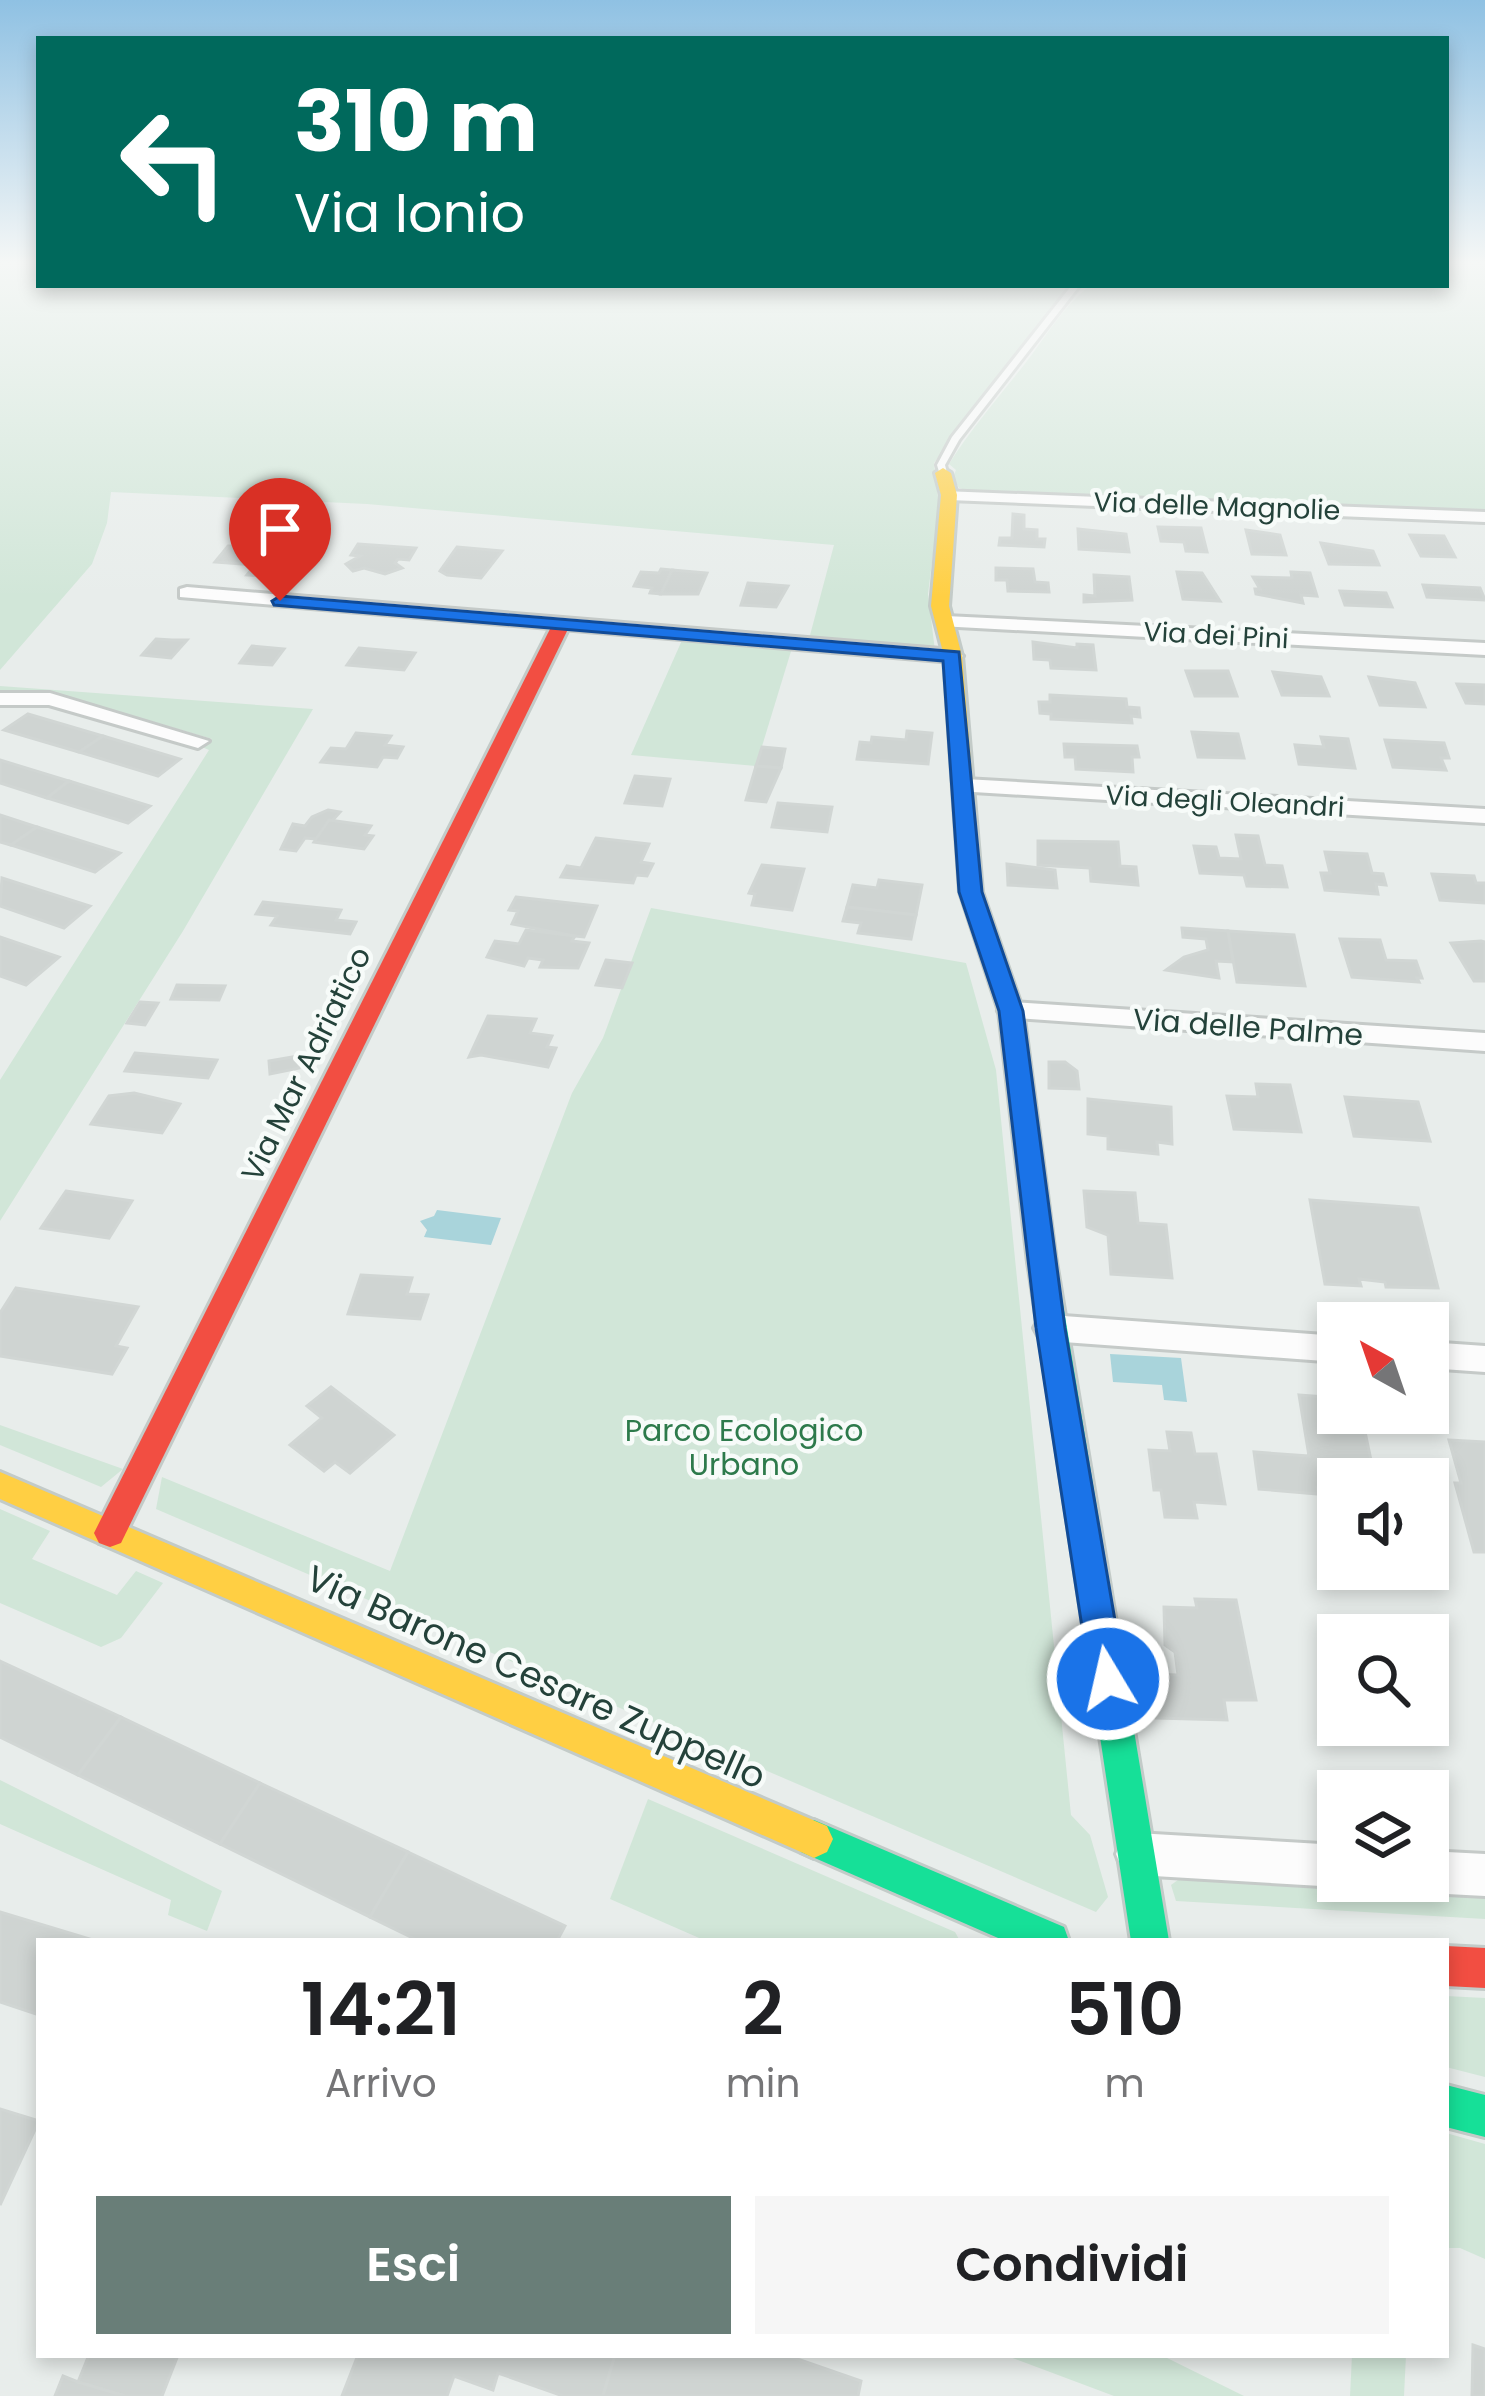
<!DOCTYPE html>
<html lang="it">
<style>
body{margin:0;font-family:Poppins,sans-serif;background:#f6f6f6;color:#202124;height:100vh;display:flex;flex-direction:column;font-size:45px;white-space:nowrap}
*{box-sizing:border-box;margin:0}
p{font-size:39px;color:#757577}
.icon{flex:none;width:66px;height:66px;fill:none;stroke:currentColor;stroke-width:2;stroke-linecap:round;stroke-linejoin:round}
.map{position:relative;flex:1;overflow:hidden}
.sheet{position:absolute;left:36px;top:1938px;width:1413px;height:420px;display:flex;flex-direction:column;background:#fff;border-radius:0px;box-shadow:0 6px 18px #0003}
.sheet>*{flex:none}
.banner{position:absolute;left:36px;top:36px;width:1413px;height:252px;border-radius:0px;box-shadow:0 6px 18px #0003;background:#00695c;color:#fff;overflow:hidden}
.needle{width:78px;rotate:320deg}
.controls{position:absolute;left:1317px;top:1302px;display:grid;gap:24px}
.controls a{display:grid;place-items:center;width:132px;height:132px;border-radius:0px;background:#fff;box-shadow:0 6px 18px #0003;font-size:60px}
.pin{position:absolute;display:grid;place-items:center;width:102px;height:102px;color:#fff;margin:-123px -51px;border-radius:50% 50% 50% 0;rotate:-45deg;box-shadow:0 0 12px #0007}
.pin .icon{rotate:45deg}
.me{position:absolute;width:132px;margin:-66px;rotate:351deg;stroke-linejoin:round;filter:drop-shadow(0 0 9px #0008)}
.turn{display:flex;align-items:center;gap:42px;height:252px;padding:0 60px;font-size:54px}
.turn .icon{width:156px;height:156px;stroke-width:2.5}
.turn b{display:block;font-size:84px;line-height:102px}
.eta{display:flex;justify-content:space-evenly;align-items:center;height:204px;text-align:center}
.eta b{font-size:72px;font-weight:600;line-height:84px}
.primary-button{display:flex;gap:24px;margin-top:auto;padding:24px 60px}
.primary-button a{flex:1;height:138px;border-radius:0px;background:#697e78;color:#fff;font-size:48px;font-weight:600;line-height:138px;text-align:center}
.primary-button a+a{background:#f6f6f6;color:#202124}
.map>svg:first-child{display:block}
.green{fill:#d1e6d8}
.water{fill:#a9d4db}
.building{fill:#cfd4d2;stroke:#d1d6d4;stroke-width:3}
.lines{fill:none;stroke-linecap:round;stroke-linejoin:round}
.lane-casing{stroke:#c5cac8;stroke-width:6}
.street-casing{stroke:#c5cac8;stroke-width:6}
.fast-casing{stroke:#c3cbc8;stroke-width:6}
.slow-casing{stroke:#c3cbc8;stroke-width:6}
.jam-casing{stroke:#c3cbc8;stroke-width:6}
.lane{fill:#fcfcfc;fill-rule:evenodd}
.street{fill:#fcfcfc;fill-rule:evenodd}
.fast{fill:#16e098;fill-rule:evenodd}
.slow{fill:#ffcf43;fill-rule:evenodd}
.jam{fill:#f24e42;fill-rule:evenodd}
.route{fill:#1a73e8;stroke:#114b97;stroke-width:3}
.labels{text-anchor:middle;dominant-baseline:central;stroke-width:9;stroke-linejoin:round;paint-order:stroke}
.far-street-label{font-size:27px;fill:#24423a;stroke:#f7fbf9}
.street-label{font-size:30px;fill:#24423a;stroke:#f7fbf9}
.park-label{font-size:30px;fill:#2d7a4b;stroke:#f7fbf9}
.near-street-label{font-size:36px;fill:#24423a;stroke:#f7fbf9}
</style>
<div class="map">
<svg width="1485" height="2396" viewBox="0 0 1485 2396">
<rect width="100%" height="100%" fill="#e8edeb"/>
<g class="green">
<polygon points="0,261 39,261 39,285 1067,285 1069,289 1035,327 934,463 939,506 928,594 935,651 809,639 834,545 367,504 111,492 107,523 92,564 0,670"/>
<path d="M1446 261H1485V510L969 491 959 488 953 477 956 470 949 464C971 429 998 398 1024 365 1046 337 1062 307 1091 285H1446Z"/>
<polygon points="683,638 792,648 756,766 631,755"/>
<polygon points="0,686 313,709 183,931 0,1221 0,1080 209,750 202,747 212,739 59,694 0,692"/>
<polygon points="651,908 966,963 996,1070 1071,1815 1090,1835 1108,1897 1096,1912 156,1509 162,1477 390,1571 572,1093 603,1038"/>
<polygon points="0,1425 123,1469 101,1487 0,1445"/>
<polygon points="0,1509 50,1531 32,1559 117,1595 136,1571 163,1583 121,1638 101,1647 0,1603"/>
<polygon points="0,1780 222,1891 207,1931 168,1915 171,1900 0,1824"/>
<polygon points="648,1799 955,1932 960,1941 706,1941 610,1899"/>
<polygon points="1189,1872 1485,1890 1485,1919 1176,1901 1171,1885"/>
<polygon points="1446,1996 1485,1998 1485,2077 1446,2067"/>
<polygon points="1446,2133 1485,2144 1485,2259 1460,2248 1446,2248"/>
<polygon points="1005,2355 1161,2355 1244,2396 1114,2396"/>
<polygon points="1352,2355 1406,2355 1404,2396 1350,2396"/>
</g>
<g class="water">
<polygon points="437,1210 501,1218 491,1245 424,1237 427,1230 420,1221 434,1216"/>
<polygon points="1110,1354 1181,1358 1187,1402 1164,1400 1162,1385 1113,1382"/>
</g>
<g class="building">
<polygon points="1013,514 1024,515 1024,529 1037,530 1037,539 1045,539 1044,547 999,545 1000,538 1012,538"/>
<polygon points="1158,527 1201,528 1207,552 1186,551 1184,542 1161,541"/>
<polygon points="1078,529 1126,534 1129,552 1079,549"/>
<polygon points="1246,530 1280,535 1286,555 1252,554"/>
<polygon points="1410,535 1444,536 1455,557 1421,556"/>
<polygon points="1321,543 1373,551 1379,565 1329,564"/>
<polygon points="358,544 416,548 409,560 398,559 395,563 402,568 385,574 364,568 353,571 346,564 360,556 351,555"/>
<polygon points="228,546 308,552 296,568 275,566 268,576 247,575 255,565 215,562"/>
<polygon points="457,547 502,551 481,578 447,575 440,571"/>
<polygon points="996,568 1033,569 1035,582 1048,583 1049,592 1008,591 1007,580 996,580"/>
<polygon points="661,569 672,570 661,594 650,593 652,588 634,586 641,572 659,573"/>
<polygon points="672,570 707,573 698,594 661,594"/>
<polygon points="1177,572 1202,573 1220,601 1183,599"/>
<polygon points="1291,572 1310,573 1317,596 1301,595 1303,603 1256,594 1255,589 1260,589 1253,577 1292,578"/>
<polygon points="1094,575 1129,577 1132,600 1084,602 1084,595 1095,596"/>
<polygon points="748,583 788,586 776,607 741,605"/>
<polygon points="1423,585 1480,588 1485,600 1427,597"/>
<polygon points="1340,591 1386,593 1392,607 1345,605"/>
<polygon points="156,639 172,640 187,640 171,658 142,655"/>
<polygon points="1033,642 1077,648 1077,644 1093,645 1096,670 1051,668 1050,660 1034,659"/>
<polygon points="252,646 284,649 272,665 240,663"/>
<polygon points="359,648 415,653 404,670 347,665"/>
<polygon points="1186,671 1228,671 1237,696 1195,696"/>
<polygon points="1273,672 1321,677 1329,696 1282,695"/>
<polygon points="1369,677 1415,683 1425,707 1380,705"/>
<polygon points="1457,684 1485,685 1485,704 1466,703"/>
<polygon points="1050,695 1126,699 1127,707 1139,708 1140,717 1131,716 1132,723 1051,719 1051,714 1040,713 1039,702 1050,702"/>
<polygon points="28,714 103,736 79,752 4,730"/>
<polygon points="907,731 932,733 928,764 857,759 860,742 871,743 872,737 906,740"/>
<polygon points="1192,732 1238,734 1244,758 1198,757"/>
<polygon points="356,733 391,736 385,745 403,747 397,758 383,757 377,767 321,762 331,748 346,749"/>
<polygon points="103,736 180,759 158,776 79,752"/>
<polygon points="1321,737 1348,739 1355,768 1299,764 1295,745 1324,747"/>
<polygon points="1385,740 1444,743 1449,758 1441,758 1446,770 1393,767"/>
<polygon points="1064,744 1137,746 1139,757 1132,757 1133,772 1076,769 1075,757 1065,757"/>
<polygon points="762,747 785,749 781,768 756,766"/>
<polygon points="0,760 69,781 47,798 0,783"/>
<polygon points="756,766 781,768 766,802 746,800"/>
<polygon points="635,776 670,779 662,806 625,803"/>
<polygon points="69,781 150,806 128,823 47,798"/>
<polygon points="778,803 832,807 827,832 772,827"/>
<polygon points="328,810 340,812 316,839 305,838 296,851 281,849 293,824 305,826 312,817"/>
<polygon points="0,815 37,827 11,845 0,842"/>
<polygon points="329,820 371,826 365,835 373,836 364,849 314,842"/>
<polygon points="37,827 120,853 95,872 11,845"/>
<polygon points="1236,835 1258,836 1265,865 1282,866 1287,887 1247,886 1244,875 1200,873 1194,846 1216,847 1219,858 1241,859"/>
<polygon points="596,838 649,844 641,862 653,864 647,876 636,875 633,883 561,877 567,866 581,868"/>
<polygon points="1038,841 1118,842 1120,866 1136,867 1138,885 1091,881 1090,868 1038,865"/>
<polygon points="1325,852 1367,854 1372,873 1383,874 1386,885 1376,884 1378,894 1325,890 1321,873 1330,873"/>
<polygon points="1007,864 1055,870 1057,888 1008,885"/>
<polygon points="762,865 804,869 792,910 752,905 755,894 749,893"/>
<polygon points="1432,874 1474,876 1476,883 1485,883 1485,903 1440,900"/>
<polygon points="2,878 90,906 64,928 0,906"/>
<polygon points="879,880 922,885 916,915 847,907 853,885 877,888"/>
<polygon points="516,897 597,906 584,937 575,936 512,924 518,911 509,910"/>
<polygon points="263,902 341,910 336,920 356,922 350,934 271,925 277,916 256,914"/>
<polygon points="847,907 916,915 911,939 858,933 861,923 843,921"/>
<polygon points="1182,928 1228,931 1233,962 1216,961 1219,978 1166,970 1184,957 1208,950 1206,939 1183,937"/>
<polygon points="526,930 575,936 572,941 589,943 578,968 540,967 543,960 528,958 524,966 487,957 495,941 519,944"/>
<polygon points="1228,931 1294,935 1305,986 1237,982"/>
<polygon points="0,937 59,957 26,985 0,976"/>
<polygon points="1340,939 1380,940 1386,960 1416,961 1422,978 1417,978 1419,982 1352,977"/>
<polygon points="1481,941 1485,942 1485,981 1474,981 1451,943"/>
<polygon points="606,960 632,963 622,988 596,985"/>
<polygon points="177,985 225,986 219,1000 171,999"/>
<polygon points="140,1002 158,1003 145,1025 127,1023"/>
<polygon points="488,1016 536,1019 530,1033 552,1036 547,1047 556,1048 548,1067 481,1055 469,1057"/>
<polygon points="135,1053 217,1060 208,1078 125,1071"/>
<polygon points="298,1056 299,1068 270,1074 269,1061"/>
<polygon points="1049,1062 1065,1062 1077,1071 1079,1089 1049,1088"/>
<polygon points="1256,1084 1290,1085 1301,1132 1234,1129 1227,1096 1258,1097"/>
<polygon points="134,1093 180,1104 162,1133 91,1124 109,1096"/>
<polygon points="1345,1097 1418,1102 1430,1141 1354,1136"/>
<polygon points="1088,1099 1171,1107 1172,1144 1157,1142 1158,1154 1108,1149 1108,1136 1088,1134"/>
<polygon points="66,1191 132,1201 109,1238 41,1228"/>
<polygon points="1084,1191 1135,1193 1138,1223 1166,1225 1172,1278 1111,1274 1108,1235 1087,1227"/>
<polygon points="1310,1200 1418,1208 1438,1288 1386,1287 1385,1282 1359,1279 1361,1286 1325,1284"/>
<polygon points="361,1275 412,1278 407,1294 428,1295 420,1319 348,1314"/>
<polygon points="16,1288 138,1307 116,1346 127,1348 112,1374 0,1356 0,1313"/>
<polygon points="331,1387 394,1435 350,1473 335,1462 324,1471 290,1445 322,1418 307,1406"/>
<polygon points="1299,1395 1338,1398 1338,1413 1361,1413 1375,1479 1338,1479 1338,1490 1317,1488 1318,1494 1259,1489 1254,1452 1309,1456"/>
<polygon points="1167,1432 1191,1433 1195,1454 1216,1454 1225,1504 1194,1502 1197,1518 1165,1517 1161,1490 1154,1490 1149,1450 1170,1451"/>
<polygon points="1449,1440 1485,1442 1485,1552 1474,1552 1455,1483 1461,1483"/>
<polygon points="1195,1599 1236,1600 1256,1700 1224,1700 1227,1720 1156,1718 1149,1674 1178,1675 1175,1652 1165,1645 1164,1607 1197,1608"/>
<polygon points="1330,1633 1347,1635 1338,1635 1338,1716 1336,1699 1326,1698 1322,1668 1334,1670"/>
<polygon points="0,1661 121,1717 78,1775 0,1737"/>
<polygon points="121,1717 260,1783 220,1844 78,1775"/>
<polygon points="260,1783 408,1852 370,1917 220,1844"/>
<polygon points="408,1852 565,1926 557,1941 419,1941 370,1917"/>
<polygon points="0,1912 96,1941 39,1941 39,2015 0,2002"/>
<polygon points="0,2109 39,2121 0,2205"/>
<polygon points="1473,2345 1485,2349 1485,2396 1472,2396"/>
<polygon points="89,2355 178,2355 162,2396 125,2396 78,2382"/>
<polygon points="358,2355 615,2355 603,2396 563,2396 498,2373 493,2390 454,2376 447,2396 342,2396"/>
<polygon points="615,2355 786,2355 861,2381 858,2396 603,2396"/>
<polygon points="63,2376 78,2382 125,2396 55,2396"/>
</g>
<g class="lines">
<g class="lane-casing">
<polygon id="lane" points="1072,285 1080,285 959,440 945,465 947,473 940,475 937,465 952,437"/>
</g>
<g class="street-casing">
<g id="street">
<polygon points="943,491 1485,512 1485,522 949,500 943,499"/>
<polygon points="187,587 953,650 963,656 953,662 180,597 180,589"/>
<polygon points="946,616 1485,643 1485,655 939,626 936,622"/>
<polygon points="0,693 50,693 209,741 198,748 49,705 0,705"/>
<polygon points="965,779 1485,809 1485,823 957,791 957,781"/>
<polygon points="1011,1002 1485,1033 1485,1051 1002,1017 998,1011"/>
<polygon points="1050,1315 1338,1336 1338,1362 1050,1341 1039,1337 1034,1328 1039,1319"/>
<polygon points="1428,1342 1485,1346 1485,1372 1428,1368"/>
<polygon points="1137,1833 1338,1845 1338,1881 1352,1881 1338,1887 1137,1875 1122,1869 1116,1854 1122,1839"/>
<polygon points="1428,1851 1485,1854 1485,1896 1428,1893 1413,1887 1411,1881 1428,1881"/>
</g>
</g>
<g class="fast-casing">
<g id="fast">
<polygon points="1042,1251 1052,1254 1056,1262 1169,1941 1131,1941 1028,1262 1032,1254"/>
<polygon points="814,1820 1064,1927 1069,1941 1005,1941 801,1852 795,1839 801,1826"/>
<polygon points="1446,2085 1485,2095 1485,2137 1446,2127"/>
</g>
</g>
<g class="slow-casing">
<g id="slow">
<polygon points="943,468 951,473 957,495 949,606 962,656 982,892 1023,1011 1056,1262 1052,1270 1032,1270 1028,1262 999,1011 960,892 944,656 931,606 941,495 935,473"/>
<polygon points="0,1472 827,1826 833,1839 827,1852 814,1858 801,1852 0,1499"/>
</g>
</g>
<g class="jam-casing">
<g id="jam">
<polygon points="561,620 570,625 121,1543 110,1547 99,1543 94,1533 99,1523 552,625"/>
<polygon points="1446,1946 1485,1948 1485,1988 1446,1986"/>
</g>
</g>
<use href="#lane" class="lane"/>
<use href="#street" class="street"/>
<use href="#fast" class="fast"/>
<use href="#slow" class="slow"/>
<use href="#jam" class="jam"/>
</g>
<linearGradient id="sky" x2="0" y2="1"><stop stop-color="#8fc1e3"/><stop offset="0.44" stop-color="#f5f7f6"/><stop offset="1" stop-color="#f5f7f6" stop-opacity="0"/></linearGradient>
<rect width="1485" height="597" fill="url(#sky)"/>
<polygon class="route" points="280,596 959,652 982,892 1023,1011 1065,1328 1125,1679 1120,1690 1108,1695 1096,1690 1090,1679 1036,1328 999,1011 959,892 943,661 274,605 272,601"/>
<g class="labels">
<g class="far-street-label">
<text transform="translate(1217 506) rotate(2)">Via delle Magnolie</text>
<text transform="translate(1216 635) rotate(3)">Via dei Pini</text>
<text transform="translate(1225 801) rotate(3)">Via degli Oleandri</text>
</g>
<g class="street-label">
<text transform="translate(1248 1027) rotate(4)">Via delle Palme</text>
<text transform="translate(306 1064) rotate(-64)">Via Mar Adriatico</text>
</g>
<g class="park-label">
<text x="744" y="1430">Parco Ecologico<tspan x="744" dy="34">Urbano</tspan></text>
</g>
<g class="near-street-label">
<text transform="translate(536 1677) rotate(24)">Via Barone Cesare Zuppello</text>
</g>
</g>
</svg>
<div class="controls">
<a><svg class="needle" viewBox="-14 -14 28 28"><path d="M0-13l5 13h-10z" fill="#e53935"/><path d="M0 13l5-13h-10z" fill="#757577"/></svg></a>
<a><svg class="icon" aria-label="sound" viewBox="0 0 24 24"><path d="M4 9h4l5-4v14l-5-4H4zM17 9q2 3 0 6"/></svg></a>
<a><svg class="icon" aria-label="search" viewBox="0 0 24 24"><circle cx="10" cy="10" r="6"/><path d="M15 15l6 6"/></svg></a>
<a><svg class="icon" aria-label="layers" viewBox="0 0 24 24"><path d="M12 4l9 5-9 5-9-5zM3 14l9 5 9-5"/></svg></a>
</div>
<div class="pin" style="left:280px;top:601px;background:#d93025"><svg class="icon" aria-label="arrive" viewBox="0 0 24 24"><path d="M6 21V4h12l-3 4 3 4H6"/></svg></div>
<svg class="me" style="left:1108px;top:1679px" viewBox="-20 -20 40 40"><circle r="17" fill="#1a73e8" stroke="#fff" stroke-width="3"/><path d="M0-11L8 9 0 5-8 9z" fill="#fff"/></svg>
<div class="banner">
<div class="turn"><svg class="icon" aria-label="left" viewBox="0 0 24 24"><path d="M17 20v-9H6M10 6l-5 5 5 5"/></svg><div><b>310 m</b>Via Ionio</div></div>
</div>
<section class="sheet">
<div class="eta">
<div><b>14:21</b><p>Arrivo</p></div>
<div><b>2</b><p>min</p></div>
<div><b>510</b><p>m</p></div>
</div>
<div class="primary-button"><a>Esci</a><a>Condividi</a></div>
</section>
</div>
